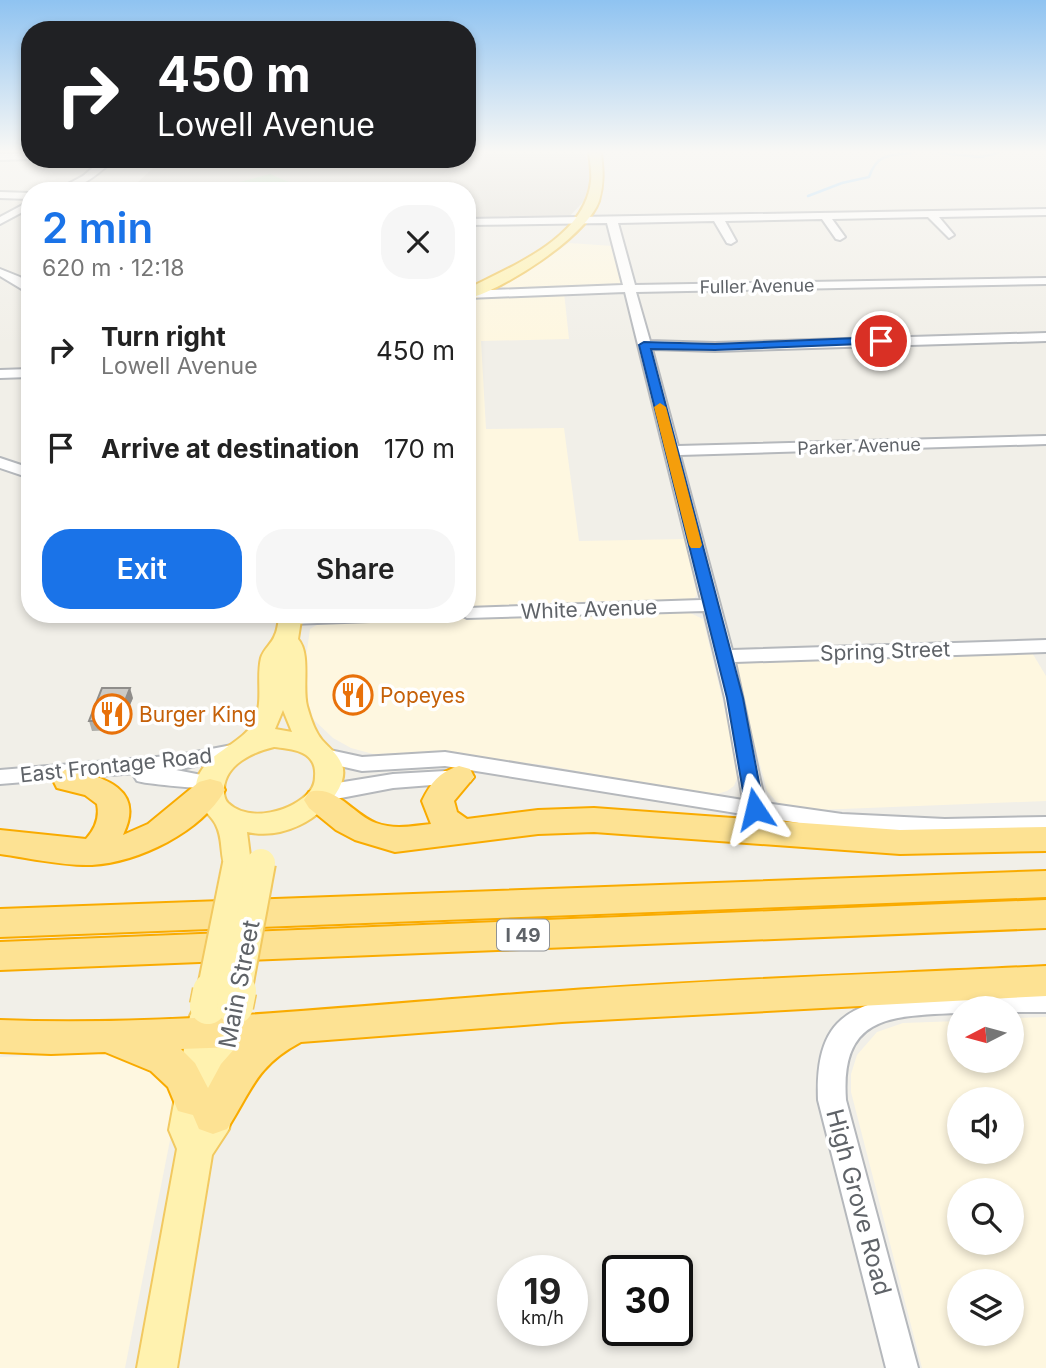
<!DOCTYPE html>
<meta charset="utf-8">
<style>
body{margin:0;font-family:Inter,sans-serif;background:#f6f6f6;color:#222;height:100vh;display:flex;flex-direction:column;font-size:26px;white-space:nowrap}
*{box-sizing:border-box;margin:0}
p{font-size:23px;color:#767676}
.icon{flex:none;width:38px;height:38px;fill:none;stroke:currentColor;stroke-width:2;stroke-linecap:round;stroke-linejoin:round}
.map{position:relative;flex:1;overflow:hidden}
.details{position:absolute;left:21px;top:182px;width:455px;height:441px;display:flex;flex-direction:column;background:#fff;border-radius:28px;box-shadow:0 4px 10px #0003}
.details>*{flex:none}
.hud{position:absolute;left:21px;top:21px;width:455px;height:147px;border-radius:28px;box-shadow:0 4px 10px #0003;background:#202124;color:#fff;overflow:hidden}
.needle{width:46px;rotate:264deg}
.tools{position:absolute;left:947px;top:996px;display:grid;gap:14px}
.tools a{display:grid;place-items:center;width:77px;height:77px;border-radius:50%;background:#fff;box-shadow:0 4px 10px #0003;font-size:35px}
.speed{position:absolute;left:497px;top:1255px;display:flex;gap:14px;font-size:35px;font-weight:700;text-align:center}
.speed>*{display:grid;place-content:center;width:91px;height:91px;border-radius:50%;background:#fff;box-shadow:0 4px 10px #0003;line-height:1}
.speed small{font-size:18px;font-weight:400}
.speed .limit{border:4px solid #111;border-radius:10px;background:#fff;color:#111}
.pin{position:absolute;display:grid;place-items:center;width:60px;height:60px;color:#fff;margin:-30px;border:4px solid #fff;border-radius:50%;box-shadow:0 2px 7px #0007}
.me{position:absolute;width:77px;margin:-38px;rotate:350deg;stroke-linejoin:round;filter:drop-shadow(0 0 5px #0008)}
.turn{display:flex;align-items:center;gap:24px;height:147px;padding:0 21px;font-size:32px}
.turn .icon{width:91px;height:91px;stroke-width:2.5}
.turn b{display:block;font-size:49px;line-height:60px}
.round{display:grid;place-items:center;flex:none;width:74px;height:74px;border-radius:28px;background:#f6f6f6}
.head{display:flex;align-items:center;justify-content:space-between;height:119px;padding:0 21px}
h1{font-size:42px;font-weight:600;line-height:52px;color:#1a73e8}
.cta{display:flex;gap:14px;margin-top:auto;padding:14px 21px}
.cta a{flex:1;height:80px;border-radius:28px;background:#1a73e8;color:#fff;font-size:28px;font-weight:600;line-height:80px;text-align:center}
.cta a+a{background:#f6f6f6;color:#222}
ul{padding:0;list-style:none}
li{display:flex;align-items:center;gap:21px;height:98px;padding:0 21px}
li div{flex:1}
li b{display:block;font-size:26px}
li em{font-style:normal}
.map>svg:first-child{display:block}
.commercial{fill:#fef7e0;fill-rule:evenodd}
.education{fill:#e1ded6}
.green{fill:#c5e8c5}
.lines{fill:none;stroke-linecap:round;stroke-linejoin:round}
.stream{stroke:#aadaff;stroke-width:2.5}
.minor-casing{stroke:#b5b8bc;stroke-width:4}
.major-casing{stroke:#f2c960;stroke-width:4}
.highway-casing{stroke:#f9ab00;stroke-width:4}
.minor{fill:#fff;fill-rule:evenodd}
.major{fill:#fff2af;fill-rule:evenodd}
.highway{fill:#fde293;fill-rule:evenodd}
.major-bridge-far1-casing{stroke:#f2c960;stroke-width:32;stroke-linecap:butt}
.major-bridge-casing{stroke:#f2c960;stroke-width:39;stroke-linecap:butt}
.major-bridge-far1{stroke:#fff2af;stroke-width:28}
.major-bridge{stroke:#fff2af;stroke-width:36}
.wall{fill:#afaea9}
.shaded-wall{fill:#8f8d8a}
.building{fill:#cccac5;stroke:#8f8d8a;stroke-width:2}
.route{fill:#1a73e8;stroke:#114b97;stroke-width:2}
.slow{fill:#f59e0b}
.labels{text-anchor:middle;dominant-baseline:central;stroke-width:7;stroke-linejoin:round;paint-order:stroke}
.far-street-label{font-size:18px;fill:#5f6368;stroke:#fff}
.shield{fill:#fff;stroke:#8f9295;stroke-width:2}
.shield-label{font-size:19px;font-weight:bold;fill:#5f6368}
.street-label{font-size:21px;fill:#5f6368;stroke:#fff}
.food-label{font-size:21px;fill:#c56008;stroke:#fff;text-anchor:start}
.near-street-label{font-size:24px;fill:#5f6368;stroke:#fff}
</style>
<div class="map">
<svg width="1046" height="1368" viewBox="0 0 1046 1368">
<rect width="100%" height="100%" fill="#f1efe8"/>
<g class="commercial">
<polygon points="569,243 613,246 622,284 620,287 506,290 502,287"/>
<polygon points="564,292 569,339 481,341 486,429 564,428 579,541 685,539 697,595 692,601 467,610 467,305 482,297"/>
<polygon points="688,612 703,619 738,764 738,776 734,786 727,791 717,794 708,795 544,765 426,753 373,754 351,748 333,738 314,720 302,686 310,629 320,623"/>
<polygon points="1031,651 1046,676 1046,801 792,811 780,806 767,791 734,667 736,663 742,661"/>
<path d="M1046 1017V1368H922L851 1092V1074L857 1055 877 1032 903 1023 959 1021V1060H1012V1018ZM1012 1099V1152H959V1099ZM1012 1190V1242H959V1190ZM959 1281H1012V1334H959Z"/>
<polygon points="112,1053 171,1080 176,1110 125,1368 0,1368 0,1057"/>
</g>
<polygon class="education" points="467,153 585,153 590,172 589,187 583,202 568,218 467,221 467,191 128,191 163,159 467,159"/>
<polygon class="green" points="270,174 301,187 286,191 205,191"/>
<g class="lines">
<g class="stream">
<polyline points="941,153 980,157 998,153"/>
<path d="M808 196 842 183 869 177C877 154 889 155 911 153"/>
</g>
<g class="minor-casing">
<g id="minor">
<polygon points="0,154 30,154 30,159 32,159 0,160"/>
<path d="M103 159H114C98 175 78 191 55 191L83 176Z"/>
<polygon points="0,192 30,193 30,199 0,198"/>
<polygon points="30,201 30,208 0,224 0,217"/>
<polygon points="1046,209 1046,215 939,217 954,235 949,238 928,217 832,219 845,237 840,240 836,239 822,219 725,221 736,241 731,244 727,243 714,221 618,223 635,285 1046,278 1046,284 636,292 650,341 715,343 1046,333 1046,341 715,351 652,349 678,446 1046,436 1046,444 680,455 732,650 1046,640 1046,652 735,662 765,803 842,814 945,819 1046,817 1046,833 945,835 842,830 445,766 362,771 318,761 315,756 318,751 325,749 362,757 445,752 743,800 725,698 704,611 467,618 459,614 467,614 467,608 701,600 625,292 467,298 468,291 623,285 607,223 467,225 467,219"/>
<polygon points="0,269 20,277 30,285 30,294 0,276"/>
<polygon points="30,369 30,377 0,378 0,370"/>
<polygon points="0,458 30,468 30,478 0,468"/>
<polygon points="433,614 424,619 291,624 282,619 288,614"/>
<path d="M232 745 239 747 242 752 239 757 176 770 217 778 221 783 217 788C211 790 145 784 137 781L134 776 135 773 0 784V770L180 755Z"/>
<polygon points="463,770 470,772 474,777 470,782 393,788 325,801 317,798 314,793 317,788 325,785 393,774"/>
<path d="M1046 990V1012H1012V1008H959V1013C890 1016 840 1015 846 1100L918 1368H886L818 1100C817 1073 819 1039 841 1020 881 984 994 992 1046 990Z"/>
</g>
</g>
<g class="major-casing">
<g id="major">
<path d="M589 153H601C603 170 604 184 599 201 586 237 503 290 467 299V289C512 266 585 238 591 181 592 172 590 162 589 153Z"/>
<path d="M280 614H302L298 639C311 654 302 686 307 706 310 717 315 732 322 740 329 748 337 753 342 765 345 773 342 783 338 790 321 820 282 840 247 832L251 864 247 872 237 875 227 872C219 857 224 840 216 825 211 814 198 808 196 794 192 756 240 748 254 722 264 702 256 679 261 658 264 648 272 644 275 635 278 629 278 621 280 614ZM283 710 292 732 275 729ZM274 747C293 749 317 751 315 776 315 782 314 786 310 791 293 812 249 823 228 803 224 799 224 794 224 788 226 764 253 752 274 747Z"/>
<polygon points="206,1002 217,1006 220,1011 223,1006 234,1002 245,1006 250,1016 229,1129 212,1155 177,1368 137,1368 177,1149 169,1130 190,1016 195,1006"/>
</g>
</g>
<g class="highway-casing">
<g id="highway">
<path d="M459 766 470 769 474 777 454 801 457 812 467 819 538 810 594 808 900 830 1046 827V851L900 854 594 832 538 834 395 852 355 840 336 830 309 808 304 800 309 792C336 784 352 814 376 823 395 830 412 826 431 824L422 801C431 783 439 772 459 766Z"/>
<path d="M68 769C104 777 146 789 123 835L148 824 199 782 210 779 221 782 225 790C201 832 139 862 92 865 63 866 29 858 0 854V830L86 839C95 829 100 818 97 804L85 795 57 788 53 780 57 772Z"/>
<polygon points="1046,871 1046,897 0,937 0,909"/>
<polygon points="1046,900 1046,928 0,970 0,942"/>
<path d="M1046 966V996L562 1022 301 1042C256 1066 252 1090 227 1129L213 1134 199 1129 193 1115 178 1111 168 1087 151 1071 105 1052 51 1054 0 1052V1020C187 1027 374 1003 560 991 722 979 884 974 1046 966ZM236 1047 221 1064 208 1088 195 1063 181 1049Z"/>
</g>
</g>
<use href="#minor" class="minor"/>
<use href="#major" class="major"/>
<use href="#highway" class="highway"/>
<g class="major-bridge-far1-casing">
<g id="major-bridge-far1">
<polyline points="211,993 237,864"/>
<polyline points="237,993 261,863"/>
</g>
</g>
<g class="major-bridge-casing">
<g id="major-bridge">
<polyline points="208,1006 211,991"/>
<polyline points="235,1006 238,991"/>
</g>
</g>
<use href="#major-bridge-far1" class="major-bridge-far1"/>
<use href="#major-bridge" class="major-bridge"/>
</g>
<polygon class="wall" points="133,698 119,730 92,731 89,721"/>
<polygon class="shaded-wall" points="130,688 133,698 119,730 117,721"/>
<polygon class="building" points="102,688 130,688 117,721 89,721"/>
<linearGradient id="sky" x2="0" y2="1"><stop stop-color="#8fc3f1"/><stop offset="0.44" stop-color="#f9f8f5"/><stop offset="1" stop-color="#f9f8f5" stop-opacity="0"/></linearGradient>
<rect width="1046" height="345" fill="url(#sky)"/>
<polygon class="route" points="881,337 885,338 885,343 715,350 651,349 743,698 764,809 761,814 748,814 746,809 727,698 639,345 644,342 715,344"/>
<polygon class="slow" points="660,403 666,407 702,545 700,548 691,548 689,545 654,407"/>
<defs>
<g id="restaurant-ring" transform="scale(2.0125)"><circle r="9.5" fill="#fff" stroke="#e8710a" stroke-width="1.5"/><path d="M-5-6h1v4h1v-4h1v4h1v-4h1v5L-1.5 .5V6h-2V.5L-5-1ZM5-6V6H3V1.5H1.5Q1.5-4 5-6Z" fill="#e8710a"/></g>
</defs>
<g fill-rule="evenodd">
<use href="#restaurant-ring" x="353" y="695"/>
<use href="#restaurant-ring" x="112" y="714"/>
</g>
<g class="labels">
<g class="far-street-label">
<text transform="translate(757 286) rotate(-1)">Fuller Avenue</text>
<text transform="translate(859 446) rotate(-2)">Parker Avenue</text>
</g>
<rect class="shield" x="497" y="919.5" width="52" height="31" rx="5"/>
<g class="shield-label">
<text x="523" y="935">I 49</text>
</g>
<g class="street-label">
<text transform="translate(589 609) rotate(-2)">White Avenue</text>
<text transform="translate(885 651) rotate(-2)">Spring Street</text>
<text transform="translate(116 765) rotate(-6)">East Frontage Road</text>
</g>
<g class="food-label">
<text x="380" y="695">Popeyes</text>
<text x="139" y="714">Burger King</text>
</g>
<g class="near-street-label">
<text transform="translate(239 984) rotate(-79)">Main Street</text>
<text transform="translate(859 1202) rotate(75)">High Grove Road</text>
</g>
</g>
</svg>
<div class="tools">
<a><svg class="needle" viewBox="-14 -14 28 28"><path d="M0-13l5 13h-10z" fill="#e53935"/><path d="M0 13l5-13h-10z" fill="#767676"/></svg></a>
<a><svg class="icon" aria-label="sound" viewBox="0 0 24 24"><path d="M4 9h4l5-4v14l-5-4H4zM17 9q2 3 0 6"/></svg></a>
<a><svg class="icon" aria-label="search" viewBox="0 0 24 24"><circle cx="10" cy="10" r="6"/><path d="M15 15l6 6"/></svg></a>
<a><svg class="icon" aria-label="layers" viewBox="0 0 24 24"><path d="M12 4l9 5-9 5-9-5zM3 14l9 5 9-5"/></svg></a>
</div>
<div class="speed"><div>19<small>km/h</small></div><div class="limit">30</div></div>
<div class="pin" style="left:881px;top:341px;background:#d93025"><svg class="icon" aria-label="arrive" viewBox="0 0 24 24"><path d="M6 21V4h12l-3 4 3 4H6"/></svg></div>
<svg class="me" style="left:755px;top:809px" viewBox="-20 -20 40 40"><path d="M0-17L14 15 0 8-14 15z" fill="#1a73e8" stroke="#fff" stroke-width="4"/></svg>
<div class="hud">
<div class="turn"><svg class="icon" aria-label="right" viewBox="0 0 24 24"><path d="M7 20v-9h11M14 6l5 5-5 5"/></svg><div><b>450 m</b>Lowell Avenue</div></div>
</div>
<section class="details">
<div class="head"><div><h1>2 min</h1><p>620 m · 12:18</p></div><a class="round"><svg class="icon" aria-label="close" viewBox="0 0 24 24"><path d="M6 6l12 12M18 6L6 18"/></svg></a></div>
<ul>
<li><svg class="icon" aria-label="right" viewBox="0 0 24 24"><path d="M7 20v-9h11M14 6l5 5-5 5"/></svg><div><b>Turn right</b><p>Lowell Avenue</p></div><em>450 m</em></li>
<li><svg class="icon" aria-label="arrive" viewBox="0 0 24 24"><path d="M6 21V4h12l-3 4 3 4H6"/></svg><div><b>Arrive at destination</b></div><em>170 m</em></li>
</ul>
<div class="cta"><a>Exit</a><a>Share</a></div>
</section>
</div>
